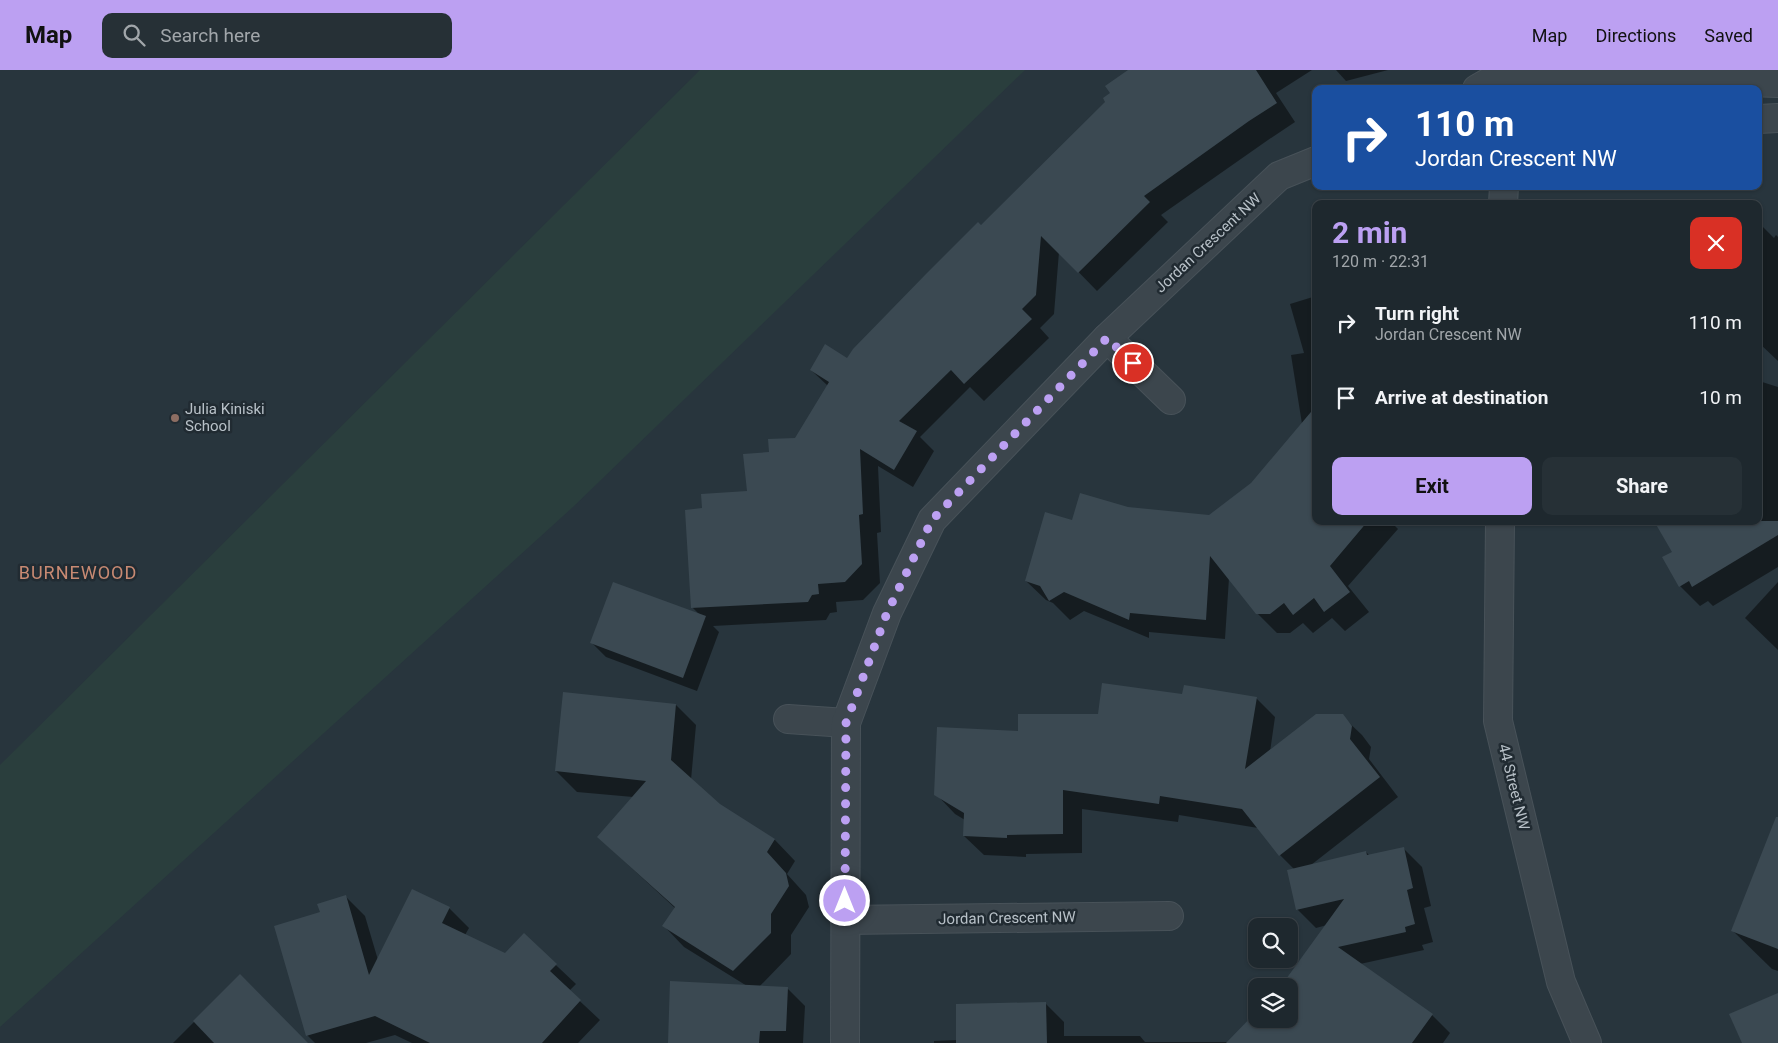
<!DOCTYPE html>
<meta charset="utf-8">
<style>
body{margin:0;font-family:Roboto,sans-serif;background:#263036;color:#f1f3f6;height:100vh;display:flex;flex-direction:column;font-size:19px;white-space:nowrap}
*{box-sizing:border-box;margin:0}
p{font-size:16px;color:#a1a6aa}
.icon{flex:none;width:28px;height:28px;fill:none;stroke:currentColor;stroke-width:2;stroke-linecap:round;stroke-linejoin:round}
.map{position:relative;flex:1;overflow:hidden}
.panel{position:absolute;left:1312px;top:130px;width:450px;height:325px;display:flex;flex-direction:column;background:#1e282e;border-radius:10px;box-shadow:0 1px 4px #0004,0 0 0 1px #3c444a}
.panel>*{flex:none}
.guide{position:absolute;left:1312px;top:15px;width:450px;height:105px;border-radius:10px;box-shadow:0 1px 4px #0004,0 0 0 1px #3c444a;background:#1a4fa0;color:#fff;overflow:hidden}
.controls{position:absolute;left:1248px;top:848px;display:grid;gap:10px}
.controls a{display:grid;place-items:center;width:50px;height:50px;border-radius:10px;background:#1e282e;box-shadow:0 1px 4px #0004,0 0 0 1px #3c444a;font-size:25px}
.pin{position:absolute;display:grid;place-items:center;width:42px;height:42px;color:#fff;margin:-21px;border:2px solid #fff;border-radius:50%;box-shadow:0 1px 5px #0007}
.me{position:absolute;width:55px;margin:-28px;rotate:0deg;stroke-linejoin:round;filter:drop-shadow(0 0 4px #0008)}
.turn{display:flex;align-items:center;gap:18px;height:105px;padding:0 20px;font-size:22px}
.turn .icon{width:65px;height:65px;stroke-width:2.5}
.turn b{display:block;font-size:35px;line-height:42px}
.round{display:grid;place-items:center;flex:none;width:52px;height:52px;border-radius:10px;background:#263036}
.headline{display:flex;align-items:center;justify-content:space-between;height:85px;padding:0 20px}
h1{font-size:30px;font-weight:700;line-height:38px;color:#bca0f2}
.action{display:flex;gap:10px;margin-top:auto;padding:10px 20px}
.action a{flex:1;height:58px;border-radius:10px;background:#bca0f2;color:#111;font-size:20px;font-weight:700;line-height:58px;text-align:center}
.action a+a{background:#263036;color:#f1f3f6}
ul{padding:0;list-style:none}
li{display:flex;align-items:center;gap:15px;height:75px;padding:0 20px}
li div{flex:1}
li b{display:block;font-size:19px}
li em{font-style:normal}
header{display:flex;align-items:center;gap:30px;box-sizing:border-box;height:70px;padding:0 25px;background:#bca0f2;color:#111}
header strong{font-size:24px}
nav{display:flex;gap:28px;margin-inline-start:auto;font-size:18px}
.search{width:350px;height:45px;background:#263036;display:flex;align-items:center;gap:12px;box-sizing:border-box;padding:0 18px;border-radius:10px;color:#a1a6aa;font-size:19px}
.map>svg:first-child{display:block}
.green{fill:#2a3e3d}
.shadow{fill:#0007}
.building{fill:#3b4952}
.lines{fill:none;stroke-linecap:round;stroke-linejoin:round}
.minor-casing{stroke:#485259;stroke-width:30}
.tertiary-casing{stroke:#485259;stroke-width:30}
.minor{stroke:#3c464d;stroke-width:28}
.tertiary{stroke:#3c464d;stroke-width:28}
.route{stroke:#bca0f2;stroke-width:9;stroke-dasharray:0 16.2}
.education-dot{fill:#8d6e63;stroke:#212b32;stroke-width:2}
.labels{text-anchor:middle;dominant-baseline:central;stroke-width:5;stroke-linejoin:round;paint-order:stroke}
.street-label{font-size:15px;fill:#b8c1c8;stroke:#212b32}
.poi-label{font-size:15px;fill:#b8c1c8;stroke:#212b32;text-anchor:start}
.quarter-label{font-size:18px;letter-spacing:1px;fill:#c88a73;stroke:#212b32}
</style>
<header>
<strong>Map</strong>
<div class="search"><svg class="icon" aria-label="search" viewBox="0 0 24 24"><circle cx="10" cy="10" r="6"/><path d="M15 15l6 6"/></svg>Search here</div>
<nav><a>Map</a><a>Directions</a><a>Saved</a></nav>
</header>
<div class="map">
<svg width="1778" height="973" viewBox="0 0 1778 973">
<rect width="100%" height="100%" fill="#28353d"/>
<polygon class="green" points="700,0 1025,0 573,437 0,957 0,695"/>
<g class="shadow">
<polygon points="1130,0 1312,0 1276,23 1295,52 1268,70 1161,145 1168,152 1097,221 1059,182 1054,244 1040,258 1049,268 984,331 970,317 920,367 934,381 913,417 878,396 881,462 877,463 880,513 863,530 836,532 837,542 830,543 826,550 713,556 719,562 697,621 606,587 592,573 701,546 692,537 748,423 770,383 796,369 828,316 811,300 848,290 1107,32 1112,23"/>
<polygon points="1336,0 1388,0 1346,11"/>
<polygon points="1759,153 1774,168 1776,165 1778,167 1778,291 1759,273"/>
<polygon points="1316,226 1316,451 1390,451 1398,459 1348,516 1369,542 1345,561 1332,548 1313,563 1303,553 1290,563 1277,563 1257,543 1229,508 1225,569 1149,562 1149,568 1084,541 1070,550 1053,533 1046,530 1026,511 1073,452 1127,438 1209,446 1251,414 1302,354 1291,285 1304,283 1290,234"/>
<polygon points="1759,311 1778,317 1778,497 1713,536 1708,531 1700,536 1680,516 1664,488 1759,451"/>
<polygon points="1778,512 1778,580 1745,548"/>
<polygon points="1183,625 1256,628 1275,647 1270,682 1342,646 1362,665 1371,677 1369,689 1398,727 1311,795 1366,782 1370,786 1403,778 1422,797 1431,836 1424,838 1433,872 1422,875 1424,880 1360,894 1432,945 1450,963 1443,973 934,973 934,971 957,970 1046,934 1064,952 1064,966 1140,966 1145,972 1229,972 1256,944 1256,949 1289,949 1289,916 1283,916 1327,855 1316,858 1297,839 1294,799 1280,785 1258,758 1179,745 1178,752 1082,739 1082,783 1026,784 1026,787 984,785 964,766 965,750 955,744 936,724 1019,662"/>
<polygon points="676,635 696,655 691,710 719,735 775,770 795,791 787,804 806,825 809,837 791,865 791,884 759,917 787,918 805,936 803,973 670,973 747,916 684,877 664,856 675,838 598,767 633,727 577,722 556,701"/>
<polygon points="1778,795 1778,901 1772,899 1733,861"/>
<polygon points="412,821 449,838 469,858 465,865 505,885 524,865 576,914 569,921 600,950 578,973 412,973 395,965 366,973 315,973 307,965 321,843 346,827 365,846 378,890"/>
<polygon points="240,906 306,973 173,973"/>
</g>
<g class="building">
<polygon points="1128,0 1256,0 1277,33 1249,51 1144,126 1150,132 1078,203 1041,166 1036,225 1022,239 1032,249 964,314 951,300 899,351 917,361 894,400 860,379 863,444 859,445 862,494 845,512 818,514 819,524 812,525 808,532 691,538 685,440 702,438 701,424 747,421 743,384 769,382 768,369 795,368 829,312 810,300 825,274 847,288 853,279 926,204 978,152 981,155 1105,32 1103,28 1110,23 1105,16"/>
<polygon points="1316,336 1316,451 1368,451 1330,496 1350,522 1324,542 1314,528 1293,545 1284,533 1270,544 1256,544 1210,486 1206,550 1130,543 1129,550 1064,522 1049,531 1040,516 1025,511 1045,442 1072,450 1080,423 1128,437 1209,445 1251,413"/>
<polygon points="1654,451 1778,451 1778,465 1692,517 1689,511 1679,517 1662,487 1672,482"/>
<polygon points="613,512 706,546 683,608 590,573"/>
<polygon points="1102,613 1182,624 1184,615 1257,627 1245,699 1316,644 1343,644 1352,656 1350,669 1380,707 1279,786 1242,739 1160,726 1159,734 1063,720 1063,764 1007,765 1007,768 963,766 964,743 934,725 937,657 1018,661 1018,644 1098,644"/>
<polygon points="563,622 676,634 671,690 720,734 775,769 767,782 786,803 789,816 771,844 771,863 733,901 662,856 675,837 597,767 646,711 555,701"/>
<polygon points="1776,747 1778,747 1778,879 1731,861"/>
<polygon points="1404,777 1413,818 1407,820 1415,854 1405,857 1406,862 1338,877 1433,944 1412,973 1226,973 1256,942 1256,949 1289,949 1289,916 1281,916 1344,829 1296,840 1287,800 1366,781 1367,785"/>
<polygon points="412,819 450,837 442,853 505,883 524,863 557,894 550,901 581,930 542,973 430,973 375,946 306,966 274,856 320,842 317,834 346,825 369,905"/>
<polygon points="240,904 308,973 214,973 193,951"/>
<polygon points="670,911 788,917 786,961 760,961 759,973 668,973"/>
<polygon points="1778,923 1778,973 1742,973 1729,944"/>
<polygon points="1046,932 1047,973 956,973 956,934"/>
</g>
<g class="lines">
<g class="minor-casing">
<g id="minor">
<polyline points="1477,19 1503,4 1778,13"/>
<polyline points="1759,49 1778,48"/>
<polyline points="1107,268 1171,330"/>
<polyline points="788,649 846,653"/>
<polyline points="845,850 1169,846"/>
<polyline points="845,973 846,653 887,543 932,450 1107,268 1279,106 1316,91"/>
</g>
</g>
<g class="tertiary-casing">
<g id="tertiary">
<polyline points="1503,0 1503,19"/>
<polyline points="1503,134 1504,116"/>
<polyline points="1500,451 1498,651 1561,912 1587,973"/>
</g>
</g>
<use href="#minor" class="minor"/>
<use href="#tertiary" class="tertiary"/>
</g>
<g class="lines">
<polyline class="route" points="845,831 846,653 887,543 932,450 1107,268 1133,293"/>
</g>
<circle class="education-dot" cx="175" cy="348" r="5"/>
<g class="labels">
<g class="street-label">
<text transform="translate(1208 173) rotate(-43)">Jordan Crescent NW</text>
<text transform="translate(1514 717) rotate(76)">44 Street NW</text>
<text transform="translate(1007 848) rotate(-1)">Jordan Crescent NW</text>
</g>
<g class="poi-label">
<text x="185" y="339">Julia Kiniski<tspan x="185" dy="17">School</tspan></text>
</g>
<g class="quarter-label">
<text x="78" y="502">BURNEWOOD</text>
</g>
</g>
</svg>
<div class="controls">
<a><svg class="icon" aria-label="search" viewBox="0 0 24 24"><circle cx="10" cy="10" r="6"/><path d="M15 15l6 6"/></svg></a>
<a><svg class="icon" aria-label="layers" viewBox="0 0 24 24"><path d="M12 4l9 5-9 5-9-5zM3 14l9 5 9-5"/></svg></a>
</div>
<div class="pin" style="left:1133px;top:293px;background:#d93025"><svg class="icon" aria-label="arrive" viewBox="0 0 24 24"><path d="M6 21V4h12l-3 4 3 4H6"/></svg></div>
<svg class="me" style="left:845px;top:831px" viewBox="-20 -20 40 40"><circle r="17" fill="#bca0f2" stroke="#fff" stroke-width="3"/><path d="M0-11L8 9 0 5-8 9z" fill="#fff"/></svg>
<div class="guide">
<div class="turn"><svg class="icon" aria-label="right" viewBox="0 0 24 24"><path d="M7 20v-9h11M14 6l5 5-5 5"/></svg><div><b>110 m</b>Jordan Crescent NW</div></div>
</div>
<section class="panel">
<div class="headline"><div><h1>2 min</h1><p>120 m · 22:31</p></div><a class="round" style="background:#d93025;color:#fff"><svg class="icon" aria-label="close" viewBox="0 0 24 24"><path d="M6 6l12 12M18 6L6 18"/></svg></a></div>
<ul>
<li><svg class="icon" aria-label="right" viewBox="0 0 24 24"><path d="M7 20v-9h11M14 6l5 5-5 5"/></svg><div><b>Turn right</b><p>Jordan Crescent NW</p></div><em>110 m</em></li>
<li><svg class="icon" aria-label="arrive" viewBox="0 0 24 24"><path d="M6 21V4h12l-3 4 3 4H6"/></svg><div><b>Arrive at destination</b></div><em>10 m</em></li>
</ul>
<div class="action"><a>Exit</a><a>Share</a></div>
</section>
</div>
